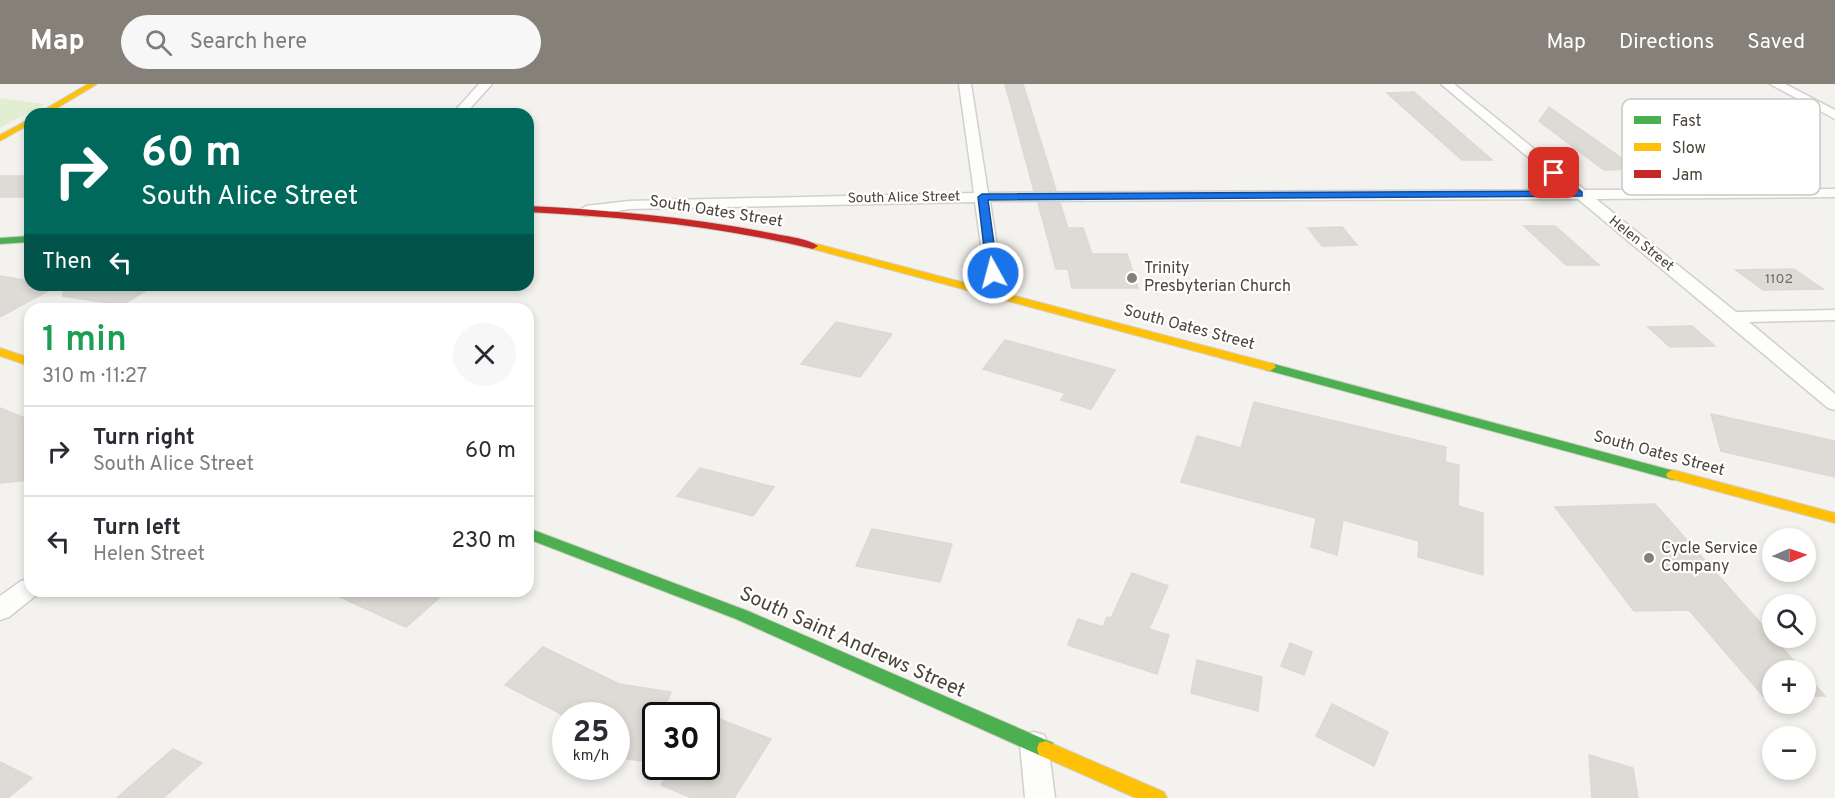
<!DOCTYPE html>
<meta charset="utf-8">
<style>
body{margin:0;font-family:Overpass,sans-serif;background:#f7f7f7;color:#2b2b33;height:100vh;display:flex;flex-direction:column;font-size:22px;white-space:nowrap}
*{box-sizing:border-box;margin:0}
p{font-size:20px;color:#7c7c81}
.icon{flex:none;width:33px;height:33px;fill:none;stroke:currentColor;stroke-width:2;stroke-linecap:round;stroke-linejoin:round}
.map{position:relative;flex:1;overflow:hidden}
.details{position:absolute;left:24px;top:219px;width:510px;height:294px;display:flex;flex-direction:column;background:#fff;border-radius:18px;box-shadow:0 3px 9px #0003}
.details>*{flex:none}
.guide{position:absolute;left:24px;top:24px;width:510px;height:183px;border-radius:18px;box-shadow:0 3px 9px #0003;background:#00695c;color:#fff;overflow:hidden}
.needle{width:39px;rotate:88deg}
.controls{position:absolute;left:1762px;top:444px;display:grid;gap:12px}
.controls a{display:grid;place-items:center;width:54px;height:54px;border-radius:50%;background:#fff;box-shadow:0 3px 9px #0003;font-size:30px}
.speed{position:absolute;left:552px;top:618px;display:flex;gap:12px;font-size:30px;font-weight:700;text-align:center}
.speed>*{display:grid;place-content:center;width:78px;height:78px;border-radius:50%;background:#fff;box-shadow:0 3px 9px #0003;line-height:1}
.speed small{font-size:15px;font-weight:400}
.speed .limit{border:3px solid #111;border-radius:9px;background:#fff;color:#111}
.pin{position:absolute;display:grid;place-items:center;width:51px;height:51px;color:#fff;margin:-26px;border-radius:12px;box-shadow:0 3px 9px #0006}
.me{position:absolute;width:66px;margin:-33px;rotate:353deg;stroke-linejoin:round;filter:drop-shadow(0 0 4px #0008)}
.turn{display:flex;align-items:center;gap:21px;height:126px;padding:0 18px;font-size:27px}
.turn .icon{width:78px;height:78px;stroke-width:2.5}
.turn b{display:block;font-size:42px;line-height:51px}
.then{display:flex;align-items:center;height:57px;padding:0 18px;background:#0003;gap:12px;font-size:22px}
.round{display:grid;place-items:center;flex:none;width:63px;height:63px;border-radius:32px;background:#f7f7f7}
.overview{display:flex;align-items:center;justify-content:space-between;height:102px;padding:0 18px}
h1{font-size:36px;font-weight:600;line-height:45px;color:#1e9e55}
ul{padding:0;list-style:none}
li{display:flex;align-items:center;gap:18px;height:90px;padding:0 18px;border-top:2px solid #e1e1e2}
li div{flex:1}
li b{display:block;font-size:22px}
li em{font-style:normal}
header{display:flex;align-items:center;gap:36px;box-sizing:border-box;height:84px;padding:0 30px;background:#868178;color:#fff}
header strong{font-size:28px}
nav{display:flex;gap:33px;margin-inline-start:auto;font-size:21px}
.search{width:420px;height:54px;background:#f7f7f7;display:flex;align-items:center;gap:15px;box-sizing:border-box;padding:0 21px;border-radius:33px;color:#7c7c81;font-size:22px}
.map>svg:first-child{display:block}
.green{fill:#e1eecf}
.building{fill:#dedbd6;stroke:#dcd9d4;stroke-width:1.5}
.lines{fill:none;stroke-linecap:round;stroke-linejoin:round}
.street-casing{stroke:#d2d0cb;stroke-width:3}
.fast-casing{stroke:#d3cfc5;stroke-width:2}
.slow-casing{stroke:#d3cfc5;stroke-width:2}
.jam-casing{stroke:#d3cfc5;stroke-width:2}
.street{fill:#fdfdfc;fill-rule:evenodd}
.fast{fill:#4caf50;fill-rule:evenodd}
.slow{fill:#ffc107;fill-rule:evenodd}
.jam{fill:#c62828;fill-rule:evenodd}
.route{fill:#1a73e8;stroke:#114b97;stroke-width:1.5}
.poi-dot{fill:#868178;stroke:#fff;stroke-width:2}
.labels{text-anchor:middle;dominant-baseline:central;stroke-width:4.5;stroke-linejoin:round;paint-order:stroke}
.far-street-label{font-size:14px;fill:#4b4439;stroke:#fff}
.number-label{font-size:14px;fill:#706a61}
.street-label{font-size:16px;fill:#4b4439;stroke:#fff}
.poi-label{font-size:16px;fill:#4b4439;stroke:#fff;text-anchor:start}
.near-street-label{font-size:20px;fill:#4b4439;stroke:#fff}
.key{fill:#fff;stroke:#c9c7c4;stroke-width:1.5}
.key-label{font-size:16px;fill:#4b4439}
</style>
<header>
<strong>Map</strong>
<div class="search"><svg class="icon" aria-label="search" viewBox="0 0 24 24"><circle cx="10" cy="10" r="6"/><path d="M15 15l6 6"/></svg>Search here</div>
<nav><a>Map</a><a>Directions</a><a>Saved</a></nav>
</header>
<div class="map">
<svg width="1835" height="714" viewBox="0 0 1835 714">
<rect width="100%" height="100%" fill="#f4f2ee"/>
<polygon class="green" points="0,14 44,20 0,44"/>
<g class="building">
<polygon points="1005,0 1023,0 1056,106 1034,107"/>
<polygon points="1414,8 1492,76 1462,76 1387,9"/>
<polygon points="1549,23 1637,85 1604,86 1539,37"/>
<rect x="0" y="92" width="30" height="21"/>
<polygon points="1038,119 1060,119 1068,144 1083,144 1092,170 1127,170 1138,204 1072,204 1068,185 1056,185"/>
<polygon points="1524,142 1555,142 1599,181 1566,181"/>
<polygon points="1342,143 1357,161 1322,162 1308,144"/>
<polygon points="1794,185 1823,205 1763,206 1736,186"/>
<polygon points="0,192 30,197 30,201 59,201 0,233"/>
<polygon points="64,201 155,201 122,221 63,212"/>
<polygon points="836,238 892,250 860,293 801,280"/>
<polygon points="1692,242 1715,262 1670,263 1648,243"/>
<polygon points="1005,256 1115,286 1091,325 1061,316 1065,309 983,285"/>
<polygon points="1254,318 1446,363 1445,378 1459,381 1458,422 1483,429 1483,491 1418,473 1419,457 1343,436 1337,471 1311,463 1316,434 1181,398 1197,352 1241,364"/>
<polygon points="0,324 30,336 30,396 0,399"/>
<polygon points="1711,330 1835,357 1835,393 1721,367"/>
<polygon points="700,384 774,403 753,432 677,412"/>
<polygon points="1655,420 1802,586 1773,586 1773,613 1764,613 1689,526 1634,527 1555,423"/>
<polygon points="872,445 952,460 940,498 856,482"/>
<polygon points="1132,489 1168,502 1149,545 1169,551 1157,590 1068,561 1078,535 1103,543 1107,533 1111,534"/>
<polygon points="327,507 447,507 406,543"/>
<polygon points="1290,559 1312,568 1304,591 1281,582"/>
<polygon points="543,563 619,600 671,608 661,632 656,632 656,644 641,677 616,673 616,632 565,632 505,601"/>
<polygon points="1197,576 1262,593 1258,627 1191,609"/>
<polygon points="1806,591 1825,612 1806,612"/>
<polygon points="1332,620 1388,648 1374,682 1316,652"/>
<polygon points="706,630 771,655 734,714 692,714 661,701 674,682 706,682"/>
<polygon points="173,665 202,679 163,714 117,714"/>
<polygon points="1589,671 1633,684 1638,714 1592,714"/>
<polygon points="0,678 32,694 8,714 0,714"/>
</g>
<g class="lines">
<g class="street-casing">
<g id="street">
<polygon points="479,0 492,0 465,30 452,30"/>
<polygon points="959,0 971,0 988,109 1567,106 1441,0 1454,0 1585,106 1835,105 1835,113 1596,115 1736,228 1835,226 1835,236 1749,238 1835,310 1835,326 1828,324 1578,115 990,117 1001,189 992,211 980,211 977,207 985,189 975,118 629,125 586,132 578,127 586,122 629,117 974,109"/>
<polygon points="1770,0 1785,0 1835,26 1835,35"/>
<polygon points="30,494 30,507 40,507 39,509 9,533 0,536 0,512 21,497"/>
<polygon points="1034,648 1044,651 1048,660 1055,714 1025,714 1020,660 1024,651"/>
</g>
</g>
<g class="fast-casing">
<g id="fast">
<polygon points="30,152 30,158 0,160 0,154"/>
<polygon points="1270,279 1678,388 1680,391 1673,396 1266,286 1264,283"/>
<polygon points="528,444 748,527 1053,659 1055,665 1053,671 1046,673 1039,671 736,535 528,455"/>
</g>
</g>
<g class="slow-casing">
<g id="slow">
<polygon points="88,0 97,0 47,30 37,30"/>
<polygon points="30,35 30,40 0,57 0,51"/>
<polygon points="813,159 1274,280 1276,283 1270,287 1266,286 809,164 808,162"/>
<polygon points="0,264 30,274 30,282 0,272"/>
<polygon points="1673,386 1835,429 1835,439 1668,394 1666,391 1668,388"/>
<polygon points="1046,657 1164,708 1167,714 1136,714 1039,671 1037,665 1039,659"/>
</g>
</g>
<g class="jam-casing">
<path id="jam" d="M528 122C609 126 690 133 770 149 784 152 807 154 818 162L813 165C719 142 624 133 528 128Z"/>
</g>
<use href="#street" class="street"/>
<use href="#fast" class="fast"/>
<use href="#slow" class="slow"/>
<use href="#jam" class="jam"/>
</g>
<polygon class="route" points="1550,87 1557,87 1582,108 1582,112 988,116 998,189 993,192 987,189 978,113 982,110 1569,107 1550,91"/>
<g class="poi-dot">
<circle cx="1132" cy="194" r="6"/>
<circle cx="1649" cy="474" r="6"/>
</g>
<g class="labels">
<g class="far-street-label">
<text transform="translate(904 114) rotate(-1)">South Alice Street</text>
<text transform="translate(1641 160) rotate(39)">Helen Street</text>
</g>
<g class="number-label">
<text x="1779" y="195">1102</text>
</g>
<g class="street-label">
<text transform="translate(716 128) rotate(9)">South Oates Street</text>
<text transform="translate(1189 244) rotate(15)">South Oates Street</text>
<text transform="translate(1659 370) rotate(15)">South Oates Street</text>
</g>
<g class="poi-label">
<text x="1144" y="185">Trinity<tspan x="1144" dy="18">Presbyterian Church</tspan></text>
<text x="1661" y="465">Cycle Service<tspan x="1661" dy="18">Company</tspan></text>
</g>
<g class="near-street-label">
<text transform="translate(852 559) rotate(24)">South Saint Andrews Street</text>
</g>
</g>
<rect x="1622" y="15" width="198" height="96" rx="9" class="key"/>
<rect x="1634" y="32" width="27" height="8" fill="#4caf50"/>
<rect x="1634" y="59" width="27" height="8" fill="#ffc107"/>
<rect x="1634" y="86" width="27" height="8" fill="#c62828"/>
<g class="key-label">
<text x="1672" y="42">Fast</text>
<text x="1672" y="69">Slow</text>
<text x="1672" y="96">Jam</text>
</g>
</svg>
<div class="controls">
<a><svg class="needle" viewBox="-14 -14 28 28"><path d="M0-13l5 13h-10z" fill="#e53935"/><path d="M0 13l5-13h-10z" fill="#7c7c81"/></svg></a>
<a><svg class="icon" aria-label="search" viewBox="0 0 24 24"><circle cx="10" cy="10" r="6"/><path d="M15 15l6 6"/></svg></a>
<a>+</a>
<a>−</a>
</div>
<div class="speed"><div>25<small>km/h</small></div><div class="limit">30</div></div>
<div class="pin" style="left:1554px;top:89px;background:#d93025"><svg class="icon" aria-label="arrive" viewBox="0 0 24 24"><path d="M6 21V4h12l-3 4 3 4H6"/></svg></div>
<svg class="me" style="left:993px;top:189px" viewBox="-20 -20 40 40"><circle r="17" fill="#1a73e8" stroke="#fff" stroke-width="3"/><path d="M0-11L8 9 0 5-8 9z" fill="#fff"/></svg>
<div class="guide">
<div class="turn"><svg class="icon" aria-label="right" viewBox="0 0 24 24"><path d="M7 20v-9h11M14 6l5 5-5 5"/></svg><div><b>60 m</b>South Alice Street</div></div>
<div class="then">Then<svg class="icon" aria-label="left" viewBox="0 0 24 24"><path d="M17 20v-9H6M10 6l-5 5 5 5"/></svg></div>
</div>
<section class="details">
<div class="overview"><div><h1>1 min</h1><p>310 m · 11:27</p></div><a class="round"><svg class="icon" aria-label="close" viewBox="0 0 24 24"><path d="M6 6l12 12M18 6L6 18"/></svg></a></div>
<ul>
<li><svg class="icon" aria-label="right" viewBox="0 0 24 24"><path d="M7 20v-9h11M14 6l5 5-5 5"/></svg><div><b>Turn right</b><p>South Alice Street</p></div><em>60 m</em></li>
<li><svg class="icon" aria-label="left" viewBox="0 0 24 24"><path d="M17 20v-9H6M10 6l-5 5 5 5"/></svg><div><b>Turn left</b><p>Helen Street</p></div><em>230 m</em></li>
</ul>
</section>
</div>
